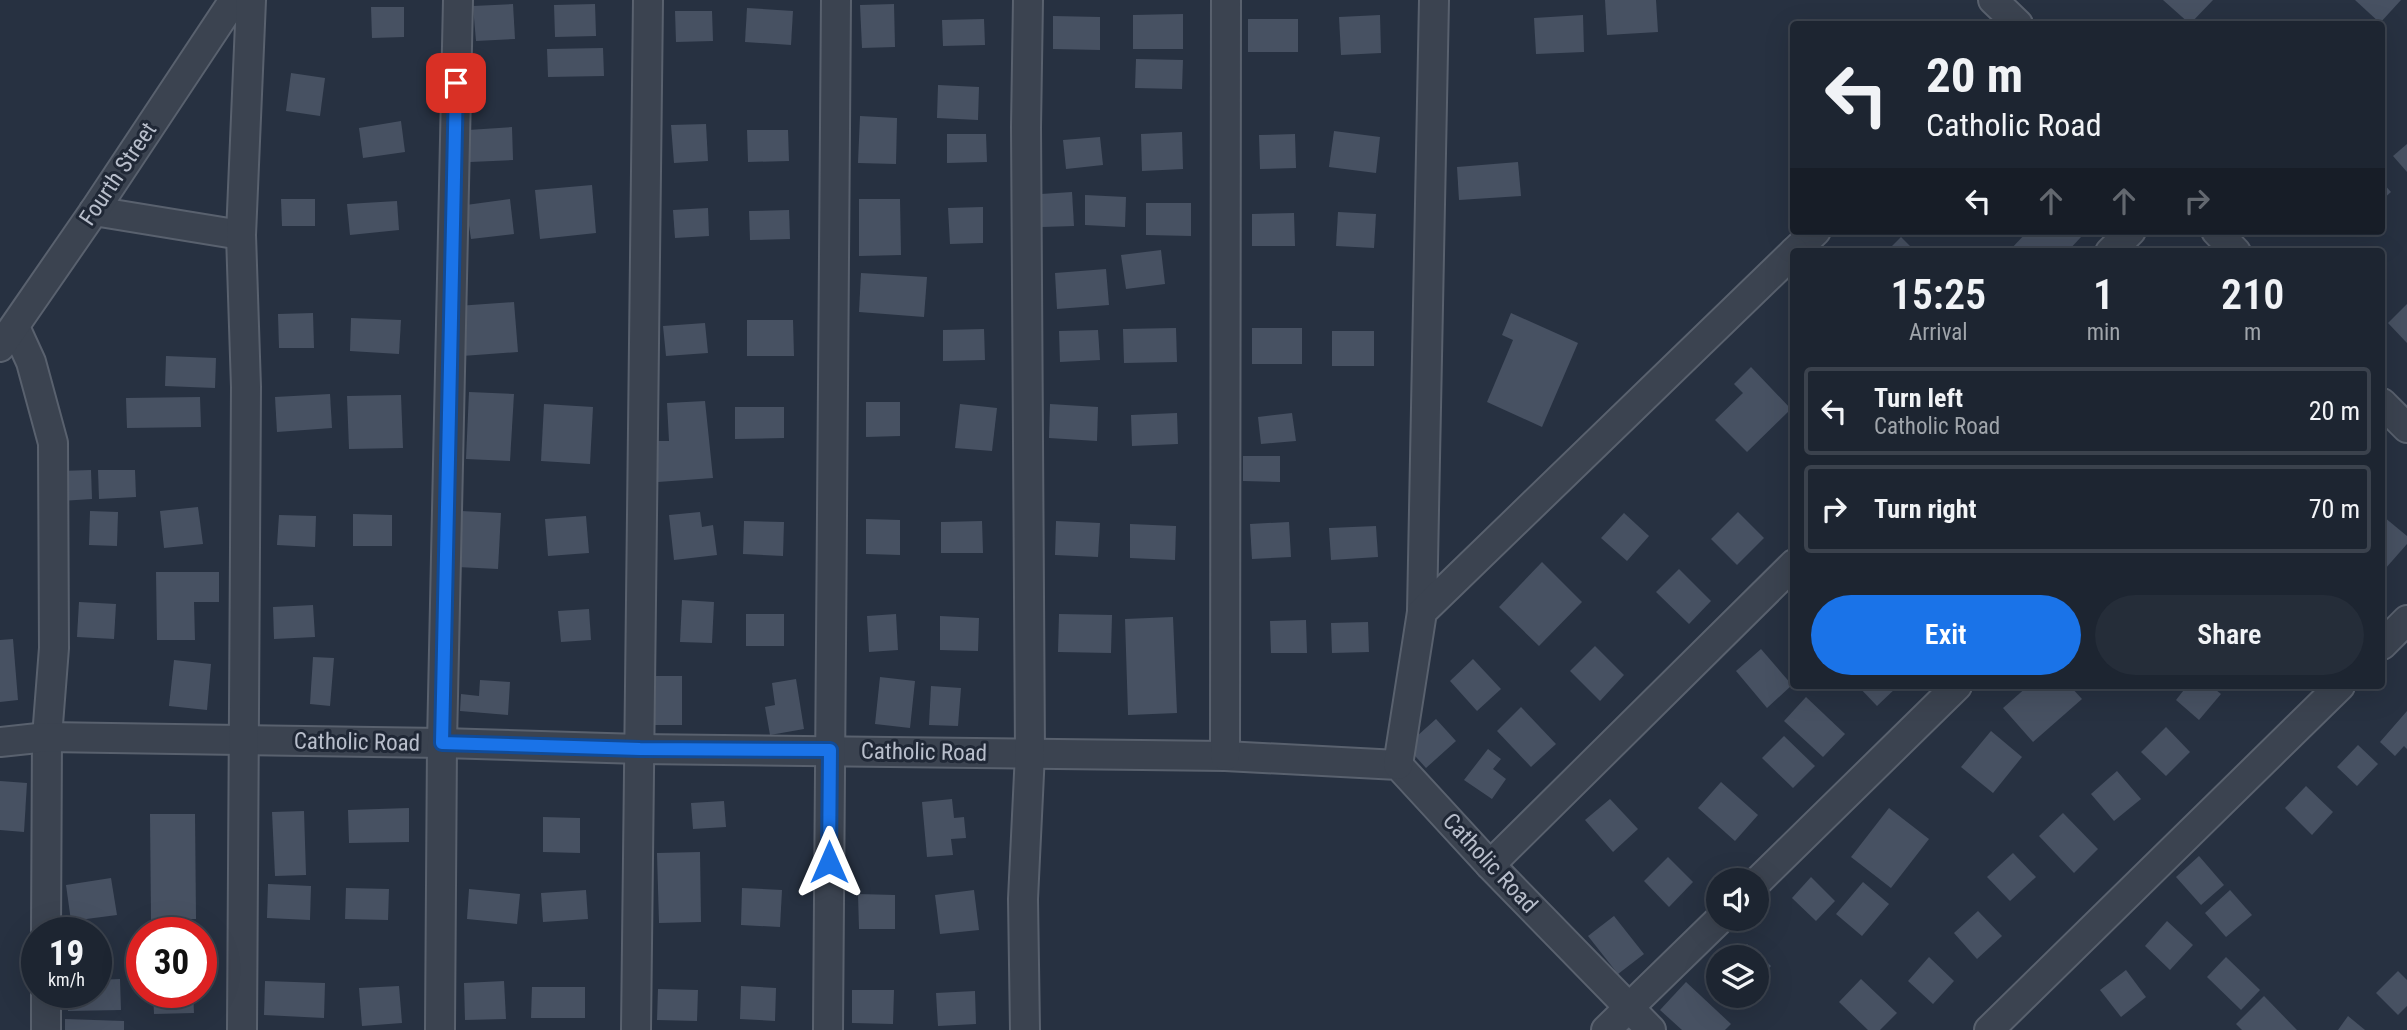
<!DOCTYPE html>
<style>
body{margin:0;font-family:"Roboto Condensed",sans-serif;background:#252d39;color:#f1f3f6;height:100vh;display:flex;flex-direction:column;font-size:26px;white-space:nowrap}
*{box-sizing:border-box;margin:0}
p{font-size:23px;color:#a0a5ab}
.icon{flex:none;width:38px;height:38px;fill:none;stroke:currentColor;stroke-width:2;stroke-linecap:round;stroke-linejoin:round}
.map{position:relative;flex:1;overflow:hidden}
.side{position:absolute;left:1790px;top:248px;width:595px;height:441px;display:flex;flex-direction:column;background:#1d2531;border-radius:7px;box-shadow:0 7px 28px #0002,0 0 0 2px #3b424d}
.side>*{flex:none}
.banner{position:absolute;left:1790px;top:21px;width:595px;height:214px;border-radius:7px;box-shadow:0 7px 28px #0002,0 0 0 2px #3b424d;background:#1d2531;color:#f1f3f6;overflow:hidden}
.controls{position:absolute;left:1706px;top:868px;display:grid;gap:14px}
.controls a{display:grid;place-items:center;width:63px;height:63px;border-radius:50%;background:#1d2531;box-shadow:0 7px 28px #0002,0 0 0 2px #3b424d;font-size:35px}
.speed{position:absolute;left:21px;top:917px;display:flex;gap:14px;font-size:35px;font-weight:700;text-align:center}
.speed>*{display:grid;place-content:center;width:91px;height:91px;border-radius:50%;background:#1d2531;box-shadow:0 7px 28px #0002,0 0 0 2px #3b424d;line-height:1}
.speed small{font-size:18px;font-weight:400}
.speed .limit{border:10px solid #d22;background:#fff;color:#111}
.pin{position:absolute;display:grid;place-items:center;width:60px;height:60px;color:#fff;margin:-30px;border-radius:14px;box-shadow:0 4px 10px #0006}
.me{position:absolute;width:77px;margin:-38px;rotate:0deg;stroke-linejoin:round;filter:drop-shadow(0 0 5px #0008)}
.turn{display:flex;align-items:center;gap:24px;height:147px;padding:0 21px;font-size:32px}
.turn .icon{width:91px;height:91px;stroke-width:2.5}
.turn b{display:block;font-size:49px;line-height:60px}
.lanes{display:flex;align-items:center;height:66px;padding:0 21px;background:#0003;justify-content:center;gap:35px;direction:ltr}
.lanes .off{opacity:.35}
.eta{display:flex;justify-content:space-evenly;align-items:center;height:119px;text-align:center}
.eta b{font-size:42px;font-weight:600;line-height:49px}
.action{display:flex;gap:14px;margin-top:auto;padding:14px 21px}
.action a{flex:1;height:80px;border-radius:42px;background:#1a73e8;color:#fff;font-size:28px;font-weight:600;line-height:80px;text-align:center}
.action a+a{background:#252d39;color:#f1f3f6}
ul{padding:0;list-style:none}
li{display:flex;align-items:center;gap:21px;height:88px;margin:0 14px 10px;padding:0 7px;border:4px solid #3b424d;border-radius:7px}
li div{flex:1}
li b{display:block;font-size:26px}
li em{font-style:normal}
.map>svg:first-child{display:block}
.building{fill:#475162}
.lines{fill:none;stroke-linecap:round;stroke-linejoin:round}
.street-casing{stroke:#59616e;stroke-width:32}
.street{stroke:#3b4350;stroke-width:28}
.route-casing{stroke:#114b97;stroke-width:18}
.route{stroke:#1a73e8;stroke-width:12}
.labels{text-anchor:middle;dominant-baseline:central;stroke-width:6;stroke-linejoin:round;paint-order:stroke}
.street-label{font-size:23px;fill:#b8becb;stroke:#202836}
</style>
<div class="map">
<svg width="2407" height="1030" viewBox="0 0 2407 1030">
<rect width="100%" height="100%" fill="#273141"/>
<g class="building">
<polygon points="1605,0 1656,0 1658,32 1607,35"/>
<polygon points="2163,0 2213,0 2190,24"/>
<polygon points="2355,0 2401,0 2380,23"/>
<polygon points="513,4 515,39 476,41 473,6"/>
<polygon points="595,4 596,36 555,37 554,5"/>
<polygon points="894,4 895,47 862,48 860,5"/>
<polygon points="371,7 404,7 404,37 372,38"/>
<polygon points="747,8 793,11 791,45 745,42"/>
<polygon points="675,11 712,11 713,41 676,42"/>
<polygon points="1183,14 1183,49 1133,49 1133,15"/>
<polygon points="1380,15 1381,53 1341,55 1339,17"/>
<polygon points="1583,15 1584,52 1536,54 1534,18"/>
<polygon points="1053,16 1100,17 1100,50 1053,49"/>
<polygon points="984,19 985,45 943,46 942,20"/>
<rect x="1248" y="19" width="50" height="33"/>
<polygon points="603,48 604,76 548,77 547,49"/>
<polygon points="1136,59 1183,60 1182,89 1135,88"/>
<polygon points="291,73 325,78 320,116 286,111"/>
<polygon points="938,85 979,87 978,120 937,118"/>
<polygon points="860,116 897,118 896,164 858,163"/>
<polygon points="401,121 405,152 363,158 359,128"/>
<polygon points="706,124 708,161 674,163 671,125"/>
<polygon points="512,127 513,160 470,162 468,130"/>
<polygon points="747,130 788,130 789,161 748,162"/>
<polygon points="1334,131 1380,137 1376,173 1329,167"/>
<polygon points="1182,132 1183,169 1142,171 1141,134"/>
<polygon points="947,134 986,134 987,162 947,163"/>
<polygon points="1295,134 1296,168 1260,169 1259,135"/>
<polygon points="1100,137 1103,165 1066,169 1063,140"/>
<polygon points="2407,144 2407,172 2393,156"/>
<polygon points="1518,162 1521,196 1459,200 1457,167"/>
<polygon points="2382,182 2391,192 2382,200"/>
<polygon points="592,185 596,233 540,239 535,190"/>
<polygon points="1072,192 1074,226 1042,227 1041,194"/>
<polygon points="1085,195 1126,197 1125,227 1085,225"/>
<polygon points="281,199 315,199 315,226 282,226"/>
<polygon points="510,199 514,234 471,239 466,205"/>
<polygon points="859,199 900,199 901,255 859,256"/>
<polygon points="397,201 399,230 350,235 347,204"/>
<polygon points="1146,203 1191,203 1191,236 1146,235"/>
<polygon points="983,207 983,243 950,244 948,208"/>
<polygon points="708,208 709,236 675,238 673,210"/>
<polygon points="789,210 790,239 750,240 749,211"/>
<polygon points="1338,212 1376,214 1374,248 1336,246"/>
<polygon points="1294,213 1295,246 1252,246 1252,214"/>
<polygon points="2028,231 2077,231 2082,236 2067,252 2008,252"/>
<polygon points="1901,237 1916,252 1886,252"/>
<polygon points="1161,250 1165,284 1126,289 1121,255"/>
<polygon points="1106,269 1109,305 1057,309 1055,273"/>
<polygon points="861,273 927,277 924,317 859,312"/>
<polygon points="514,302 518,352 462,356 457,306"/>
<polygon points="2407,304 2407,343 2388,323"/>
<polygon points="313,313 314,348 279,348 278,314"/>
<polygon points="1511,313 1578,343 1542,427 1487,402 1513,340 1502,335"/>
<polygon points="351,318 401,320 399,354 350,351"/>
<polygon points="747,320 793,320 794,356 747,356"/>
<polygon points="705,323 708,353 666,356 663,326"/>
<polygon points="1176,328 1177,362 1124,363 1123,329"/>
<rect x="1252" y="328" width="50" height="36"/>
<polygon points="984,329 985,360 943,361 943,330"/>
<polygon points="1098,330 1100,360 1060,362 1059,331"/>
<rect x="1332" y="331" width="42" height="35"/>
<polygon points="166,356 216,358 215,388 165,386"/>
<polygon points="1751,367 1791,409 1747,452 1715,420 1743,393 1734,384"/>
<polygon points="469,392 514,394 510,461 466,459"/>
<polygon points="330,394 332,428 277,432 275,397"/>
<polygon points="401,395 403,448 349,449 347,396"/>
<polygon points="200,397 201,427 127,428 126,398"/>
<polygon points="705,401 713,478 658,482 656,441 669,441 667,403"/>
<polygon points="866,402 900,402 900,436 866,437"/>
<polygon points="544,404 593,407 590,464 541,461"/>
<polygon points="960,404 997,408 992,451 955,448"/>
<polygon points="1050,404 1098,407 1097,441 1049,438"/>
<polygon points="735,407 784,407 784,438 735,439"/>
<polygon points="1177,413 1178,444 1132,446 1131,415"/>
<polygon points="1292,413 1296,441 1261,444 1258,417"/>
<polygon points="1243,456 1280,456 1280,482 1243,481"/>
<polygon points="91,470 92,499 61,501 60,471"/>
<polygon points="98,470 135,470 136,497 99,499"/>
<polygon points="198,507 203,544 164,548 160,511"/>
<polygon points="90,511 118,512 117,546 89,545"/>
<polygon points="461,511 501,513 498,569 457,567"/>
<polygon points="700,512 702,527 713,525 717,555 674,560 669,515"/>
<polygon points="1738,512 1764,538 1737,565 1711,539"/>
<polygon points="1624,513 1649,536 1627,561 1601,538"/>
<polygon points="353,514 392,515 392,546 353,546"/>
<polygon points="279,515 316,516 315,547 277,545"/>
<polygon points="586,516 589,553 548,556 545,519"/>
<polygon points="2384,517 2407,536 2407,544 2385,569 2382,566 2382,519"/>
<polygon points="866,519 900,520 900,555 866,554"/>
<polygon points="744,521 784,522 783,556 743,554"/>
<polygon points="982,521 983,553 941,553 941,522"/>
<polygon points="1056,521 1100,523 1098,557 1055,555"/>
<polygon points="1289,522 1291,557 1252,559 1250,524"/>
<polygon points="1130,524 1176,526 1175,560 1130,558"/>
<polygon points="1376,526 1378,557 1331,560 1329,528"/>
<polygon points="1542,562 1582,602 1539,646 1499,607"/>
<polygon points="1679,569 1711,601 1689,624 1656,592"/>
<polygon points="156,572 219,572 219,602 194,602 195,640 157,640"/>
<polygon points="682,600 714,602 712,643 680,642"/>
<polygon points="79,602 116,604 114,639 77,637"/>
<polygon points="313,605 315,637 274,639 273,607"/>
<polygon points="589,609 591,640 561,642 558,611"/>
<rect x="746" y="614" width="38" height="32"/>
<polygon points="896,614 898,650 869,652 867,616"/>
<polygon points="1059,614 1112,615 1111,653 1058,652"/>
<polygon points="940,616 979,618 978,651 940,650"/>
<polygon points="1173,617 1177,713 1128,715 1125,619"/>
<polygon points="1306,620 1307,653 1271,653 1270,621"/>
<polygon points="1368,622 1369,652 1332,653 1331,623"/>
<polygon points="13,639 18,700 0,702 0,640"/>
<polygon points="1595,646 1624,675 1600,701 1570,671"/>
<polygon points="1761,649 1792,685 1767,708 1736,671"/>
<polygon points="313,657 334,658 330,706 310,704"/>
<polygon points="1473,659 1501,689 1477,711 1450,681"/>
<polygon points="174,660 211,664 207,710 169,706"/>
<rect x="647" y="676" width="35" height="49"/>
<polygon points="880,677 915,681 910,728 875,724"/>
<polygon points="796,679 804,729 770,735 765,707 775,705 772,683"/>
<polygon points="480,680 510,682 508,715 460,711 461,694 479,696"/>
<polygon points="931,686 961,688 958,726 929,725"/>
<polygon points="1858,686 1898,686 1877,706"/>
<polygon points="2028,686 2070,686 2082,699 2033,742 2003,708"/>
<polygon points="2187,686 2211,686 2221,694 2199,720 2176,700"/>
<polygon points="1806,697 1845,734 1823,757 1784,721"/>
<polygon points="1521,707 1556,744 1531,767 1497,731"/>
<polygon points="2407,711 2407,749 2404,746 2395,756 2380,742"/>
<polygon points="1436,719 1456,741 1426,768 1406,746"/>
<polygon points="2166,727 2190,752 2166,776 2141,752"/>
<polygon points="1991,731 2022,757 1993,793 1961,767"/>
<polygon points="1784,736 1815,766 1793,788 1762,758"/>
<polygon points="2358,745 2378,764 2357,786 2337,767"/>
<polygon points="1488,749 1501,759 1493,769 1506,779 1492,799 1464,780"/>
<polygon points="2117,771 2141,799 2114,821 2091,794"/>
<polygon points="0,781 27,783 24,832 0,830"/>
<polygon points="1721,782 1758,815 1735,841 1698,808"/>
<polygon points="2306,786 2333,812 2312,835 2285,808"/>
<polygon points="952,799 954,818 964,817 966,838 951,839 953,855 927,857 922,802"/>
<polygon points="1610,799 1638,829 1613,852 1585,820"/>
<polygon points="724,801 726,827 693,829 691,803"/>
<polygon points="409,808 409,842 349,843 348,810"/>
<polygon points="1889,808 1929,839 1891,888 1851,857"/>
<polygon points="304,811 306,875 275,876 272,812"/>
<polygon points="2063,813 2098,849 2074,873 2039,836"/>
<polygon points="150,814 195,814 196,919 151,920"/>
<polygon points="543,817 580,818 580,853 543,852"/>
<polygon points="700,852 701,922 659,923 657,853"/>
<polygon points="2013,853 2036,877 2010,901 1987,877"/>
<polygon points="2199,856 2224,885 2201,905 2176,877"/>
<polygon points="1668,857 1693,882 1669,907 1644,881"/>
<polygon points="1811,877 1835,901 1816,921 1792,898"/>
<polygon points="111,878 117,915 71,921 66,885"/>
<polygon points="1863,882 1889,904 1862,936 1836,914"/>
<polygon points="268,884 311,886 310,920 267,918"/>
<polygon points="346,888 389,889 388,920 345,919"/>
<polygon points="742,888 782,890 780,927 741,925"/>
<polygon points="469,889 520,894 517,924 467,919"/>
<polygon points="586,890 588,919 543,922 541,893"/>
<polygon points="974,890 979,930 940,934 935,895"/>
<polygon points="2230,890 2252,915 2226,937 2205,913"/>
<polygon points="858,894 895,895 895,929 859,929"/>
<polygon points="1978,911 2002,936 1977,959 1954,933"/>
<polygon points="1614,916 1644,954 1618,974 1588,936"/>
<polygon points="2167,921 2193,945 2170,970 2145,946"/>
<polygon points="1747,944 1771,966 1757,982 1757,957 1735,957"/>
<polygon points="1929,957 1954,981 1933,1004 1908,981"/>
<polygon points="2226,957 2260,990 2241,1010 2207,977"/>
<polygon points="2126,970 2146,997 2121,1017 2100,990"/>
<polygon points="2398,971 2407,980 2407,1006 2398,1015 2376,993"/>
<polygon points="120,979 121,1010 68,1011 67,992 96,992 96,980"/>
<polygon points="1861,979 1897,1013 1880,1030 1868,1030 1839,1002"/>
<polygon points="265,981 325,983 324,1018 264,1015"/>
<polygon points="504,981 506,1019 465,1020 464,983"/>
<polygon points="1686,982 1731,1024 1725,1030 1682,1030 1660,1010"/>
<polygon points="399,986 402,1023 362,1026 359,988"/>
<polygon points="741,986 776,988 775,1021 740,1019"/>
<polygon points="532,987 585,987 585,1018 531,1018"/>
<polygon points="658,989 698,990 697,1021 657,1020"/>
<polygon points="852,990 894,990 893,1024 852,1023"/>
<polygon points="975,991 976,1024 938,1026 936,993"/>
<polygon points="153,992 193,992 194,1013 154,1014"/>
<polygon points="2264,996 2297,1030 2242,1030 2236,1024"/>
<polygon points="2348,1016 2365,1030 2338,1030"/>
<polygon points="65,1019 124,1021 124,1030 65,1030"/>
</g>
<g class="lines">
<g class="street-casing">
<g id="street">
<polyline points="1993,0 2018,24"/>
<polyline points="94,211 241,235"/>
<polyline points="2216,231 2236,252"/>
<polyline points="1794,252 1816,231"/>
<polyline points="2110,252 2131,231"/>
<polyline points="15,327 31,362 53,443 54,648 47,737 46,933"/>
<polyline points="0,347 94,211 234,0"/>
<polyline points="2382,403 2407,428"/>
<polyline points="1422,612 1434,0"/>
<polyline points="2382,645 2407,620"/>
<polyline points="0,742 47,737 442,743 640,749 1225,756 1398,765 1490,865 1651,1030"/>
<polyline points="1225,756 1226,0"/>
<polyline points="1398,765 1422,612 1794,252"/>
<polyline points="1490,865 1794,564"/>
<polyline points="1757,882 1957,686"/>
<polyline points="46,1030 46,992"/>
<polyline points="242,1030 246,387 241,235 251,0"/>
<polyline points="440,1030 442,743 458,0"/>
<polyline points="636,1030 648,0"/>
<polyline points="828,1030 836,0"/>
<polyline points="1025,1030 1023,899 1030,753 1026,127 1028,0"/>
<polyline points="1606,1030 1720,919"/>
<polyline points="1989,1030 2340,686"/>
</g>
</g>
<use href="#street" class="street"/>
</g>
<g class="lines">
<g class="route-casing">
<polyline id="route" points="456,83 442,743 640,749 830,750 829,862"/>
</g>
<use href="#route" class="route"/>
</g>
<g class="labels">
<g class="street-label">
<text transform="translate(118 174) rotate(-56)">Fourth Street</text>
<text transform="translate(357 742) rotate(1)">Catholic Road</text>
<text transform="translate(924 752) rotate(1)">Catholic Road</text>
<text transform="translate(1490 863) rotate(47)">Catholic Road</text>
</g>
</g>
</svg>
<div class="controls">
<a><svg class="icon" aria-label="sound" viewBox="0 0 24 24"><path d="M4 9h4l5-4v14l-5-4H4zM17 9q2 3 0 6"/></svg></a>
<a><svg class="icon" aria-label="layers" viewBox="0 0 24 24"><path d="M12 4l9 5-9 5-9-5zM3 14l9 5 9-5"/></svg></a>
</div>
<div class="speed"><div>19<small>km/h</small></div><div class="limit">30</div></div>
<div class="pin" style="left:456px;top:83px;background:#d93025"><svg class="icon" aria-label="arrive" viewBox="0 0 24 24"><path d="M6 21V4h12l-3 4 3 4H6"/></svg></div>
<svg class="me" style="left:829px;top:862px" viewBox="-20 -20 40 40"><path d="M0-17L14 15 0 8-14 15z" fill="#1a73e8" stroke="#fff" stroke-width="4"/></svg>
<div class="banner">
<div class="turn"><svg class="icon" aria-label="left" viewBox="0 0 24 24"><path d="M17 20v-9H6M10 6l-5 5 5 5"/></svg><div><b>20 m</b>Catholic Road</div></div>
<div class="lanes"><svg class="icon" aria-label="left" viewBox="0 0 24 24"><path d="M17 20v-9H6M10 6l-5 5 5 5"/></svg><svg class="icon off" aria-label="ahead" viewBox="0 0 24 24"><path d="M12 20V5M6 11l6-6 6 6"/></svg><svg class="icon off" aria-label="ahead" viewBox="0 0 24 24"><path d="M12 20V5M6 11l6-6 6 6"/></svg><svg class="icon off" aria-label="right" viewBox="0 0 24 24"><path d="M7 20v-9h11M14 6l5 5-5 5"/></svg></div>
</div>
<section class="side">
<div class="eta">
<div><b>15:25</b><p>Arrival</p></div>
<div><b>1</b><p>min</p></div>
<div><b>210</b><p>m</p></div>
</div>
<ul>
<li><svg class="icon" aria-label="left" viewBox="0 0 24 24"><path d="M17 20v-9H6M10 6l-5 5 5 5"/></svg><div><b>Turn left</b><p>Catholic Road</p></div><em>20 m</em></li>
<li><svg class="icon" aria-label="right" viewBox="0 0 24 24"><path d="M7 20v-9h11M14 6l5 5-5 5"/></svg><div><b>Turn right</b></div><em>70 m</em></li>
</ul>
<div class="action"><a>Exit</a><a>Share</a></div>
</section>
</div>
